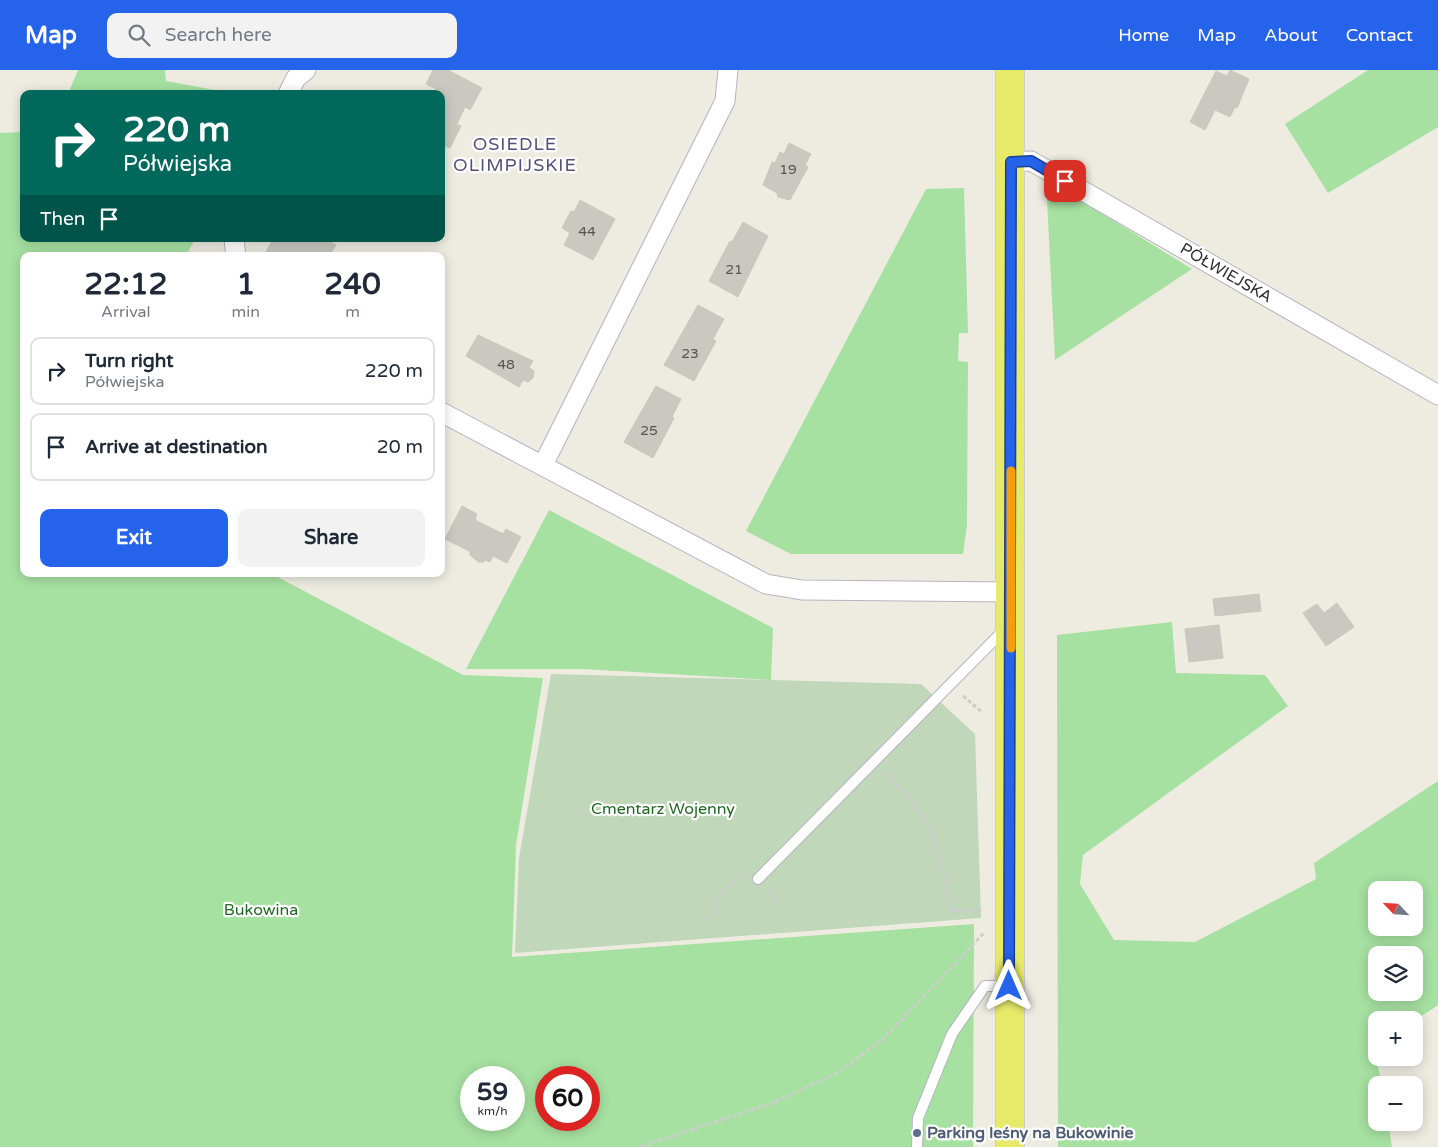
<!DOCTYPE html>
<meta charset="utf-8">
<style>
body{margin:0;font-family:"Varela Round",sans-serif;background:#f2f2f3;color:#1f2937;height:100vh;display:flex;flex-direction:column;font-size:19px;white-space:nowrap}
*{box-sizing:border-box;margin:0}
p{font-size:16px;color:#747a83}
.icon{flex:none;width:28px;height:28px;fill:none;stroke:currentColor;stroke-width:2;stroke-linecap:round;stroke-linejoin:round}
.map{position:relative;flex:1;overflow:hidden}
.panel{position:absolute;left:20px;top:182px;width:425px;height:325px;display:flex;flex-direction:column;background:#fff;border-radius:10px;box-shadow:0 2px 12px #0003}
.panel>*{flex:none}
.hud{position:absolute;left:20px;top:20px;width:425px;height:152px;border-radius:10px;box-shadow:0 2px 12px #0003;background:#00695c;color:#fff;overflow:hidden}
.needle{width:32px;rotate:295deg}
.tools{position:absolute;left:1368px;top:811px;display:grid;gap:10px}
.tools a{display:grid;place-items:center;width:55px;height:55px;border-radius:10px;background:#fff;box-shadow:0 2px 12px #0003;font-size:25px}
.speed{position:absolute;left:460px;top:996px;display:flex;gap:10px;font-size:25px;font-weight:700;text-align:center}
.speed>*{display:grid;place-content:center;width:65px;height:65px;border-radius:50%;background:#fff;box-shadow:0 2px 12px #0003;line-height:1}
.speed small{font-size:12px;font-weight:400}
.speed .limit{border:8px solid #d22;background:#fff;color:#111}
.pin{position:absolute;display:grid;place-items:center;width:42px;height:42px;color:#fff;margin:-21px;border-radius:10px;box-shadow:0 2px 8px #0006}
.me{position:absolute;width:55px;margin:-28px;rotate:0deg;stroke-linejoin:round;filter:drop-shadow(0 0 4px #0008)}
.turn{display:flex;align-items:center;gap:18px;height:105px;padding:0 20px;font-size:22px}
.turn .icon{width:65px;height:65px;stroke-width:2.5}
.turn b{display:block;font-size:35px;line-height:42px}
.then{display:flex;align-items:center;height:48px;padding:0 20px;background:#0003;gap:10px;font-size:19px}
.eta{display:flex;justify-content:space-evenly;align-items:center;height:85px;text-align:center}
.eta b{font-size:30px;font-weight:700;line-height:35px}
.button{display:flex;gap:10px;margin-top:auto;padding:10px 20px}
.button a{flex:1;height:58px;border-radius:10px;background:#2563eb;color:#fff;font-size:20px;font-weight:700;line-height:58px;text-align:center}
.button a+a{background:#f2f2f3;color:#1f2937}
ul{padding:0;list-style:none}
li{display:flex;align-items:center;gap:15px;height:68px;margin:0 10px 8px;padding:0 10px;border:2px solid #e0e1e3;border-radius:10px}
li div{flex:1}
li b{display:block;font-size:19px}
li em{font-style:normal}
header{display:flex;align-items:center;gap:30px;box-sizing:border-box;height:70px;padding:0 25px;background:#2563eb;color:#fff}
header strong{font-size:24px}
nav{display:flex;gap:28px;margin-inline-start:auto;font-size:18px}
.search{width:350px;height:45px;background:#f2f2f3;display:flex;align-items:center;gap:12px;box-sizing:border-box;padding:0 18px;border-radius:10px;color:#747a83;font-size:19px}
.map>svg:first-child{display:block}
.green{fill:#a6e1a1;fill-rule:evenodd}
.cemetery{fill:#c0d7b9}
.building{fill:#cac8c0;stroke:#cac8ba}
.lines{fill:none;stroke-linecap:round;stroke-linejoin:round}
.lane-casing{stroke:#b5b4c0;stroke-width:12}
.street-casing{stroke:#b5b4c0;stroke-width:21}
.primary-casing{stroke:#cdcdcd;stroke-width:30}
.path{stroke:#cdcdcd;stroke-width:3;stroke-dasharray:4 2.5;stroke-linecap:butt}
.lane{stroke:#fff;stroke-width:10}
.street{stroke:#fff;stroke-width:19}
.primary{stroke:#e7ea69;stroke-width:28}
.route-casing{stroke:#184099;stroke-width:12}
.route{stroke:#2563eb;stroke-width:9}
.slow{stroke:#f59e0b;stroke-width:9}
.service-dot{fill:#5c6f8a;stroke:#fff;stroke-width:2}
.labels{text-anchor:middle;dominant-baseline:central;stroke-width:4.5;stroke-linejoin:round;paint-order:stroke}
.number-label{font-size:14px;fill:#545452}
.street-label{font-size:16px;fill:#2d2d2d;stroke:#fff}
.park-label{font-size:16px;fill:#1f6923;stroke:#fff}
.service-label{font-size:16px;font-weight:bold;fill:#4e5e75;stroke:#fff;text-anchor:start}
.neighbourhood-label{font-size:18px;letter-spacing:1px;fill:#534f7d;stroke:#fff}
</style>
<header>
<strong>Map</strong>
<div class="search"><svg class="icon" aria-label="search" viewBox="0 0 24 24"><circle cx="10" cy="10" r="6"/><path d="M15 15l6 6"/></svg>Search here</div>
<nav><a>Home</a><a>Map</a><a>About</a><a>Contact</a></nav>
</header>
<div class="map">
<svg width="1438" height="1077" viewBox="0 0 1438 1077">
<rect width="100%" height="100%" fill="#eeece1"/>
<g class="green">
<polygon points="78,0 165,0 166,11 237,24 68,24"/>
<polygon points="1368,0 1438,0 1438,57 1328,123 1285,54"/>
<path d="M24 62V169H195L186 186H24V504H272L463 605 543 608 516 775 512 887 974 854 973 1077H0V63ZM471 1008H514V1050H471ZM546 1008H589V1050H546Z"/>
<polygon points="1046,109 1192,199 1055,290"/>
<polygon points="964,118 968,263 959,263 958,291 968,292 967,455 963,484 791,484 746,461 926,119"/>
<polygon points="549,440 773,558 771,610 583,599 466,599"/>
<path d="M1172 552 1176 603 1265 605 1288 636 1083 785 1080 814 1114 870 1195 872 1316 809 1314 793 1438 711V935L1414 951 1376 950V988L1382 1015H1376V1052L1388 1053 1392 1077H1058L1057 565ZM1376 820H1414V858H1376ZM1376 885H1414V922H1376Z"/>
</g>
<polygon class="cemetery" points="551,604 921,614 975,664 981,848 515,883 519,788"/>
<g class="building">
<polygon points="433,0 448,0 482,18 470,40 465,37 457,54 461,56 450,78 441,74 441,24 438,24 440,21 426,14"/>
<polygon points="1230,0 1249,9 1237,38 1235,37 1230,47 1215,40 1205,60 1190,52 1216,1 1227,6"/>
<polygon points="789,73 811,84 805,95 808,97 790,130 778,127 777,123 763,115 772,92 775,93 780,82 784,84"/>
<polygon points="580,130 615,149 593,190 564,175 570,163 562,158 571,141 574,142"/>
<polygon points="743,152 768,166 738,227 709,211 730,171 732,172"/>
<polygon points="273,169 324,169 336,175 329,186 296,186 290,183 289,186 269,186 265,184"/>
<polygon points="698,235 724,249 713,269 716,271 694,311 664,295"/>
<polygon points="478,265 533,291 529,297 534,301 533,308 528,312 523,310 519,317 466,286"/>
<polygon points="656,316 681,329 672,347 674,348 653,388 624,372"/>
<polygon points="462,436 477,444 475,450 503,464 506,459 521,467 507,493 493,486 490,492 485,490 484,492 478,492 469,484 471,482 445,469"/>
<polygon points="1259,524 1261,541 1215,546 1213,529"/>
<polygon points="1337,533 1354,557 1326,576 1303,543 1317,534 1324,543"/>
<polygon points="1219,555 1223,588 1189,592 1185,559"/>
</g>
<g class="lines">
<g class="lane-casing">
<g id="lane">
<polyline points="758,809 1006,558"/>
<polyline points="917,1077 918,1048 952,964 985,916 1008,916"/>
</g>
</g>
<g class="street-casing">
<g id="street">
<polyline points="288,24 296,8 306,0"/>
<polyline points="1011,92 1031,91 1438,325"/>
<polyline points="234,169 236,186"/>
<polyline points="441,342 766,514 802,520 1011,522"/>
<polyline points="543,395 725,31 728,0"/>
</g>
</g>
<g class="primary-casing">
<polyline id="primary" points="1010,1077 1010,0"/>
</g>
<g class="path">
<polyline points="963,626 983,643"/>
<path d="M887 704C930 745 944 783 950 841L984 840"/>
<polyline points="770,820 777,835"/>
<path d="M714 845C715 826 724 816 741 807"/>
<polyline points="640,1077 772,1033 837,1003 883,969 984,863"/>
</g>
<use href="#lane" class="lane"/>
<use href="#street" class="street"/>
<use href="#primary" class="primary"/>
</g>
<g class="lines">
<g class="route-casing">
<polyline id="route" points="1009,916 1011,92 1031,91 1065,111"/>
</g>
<use href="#route" class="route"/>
<polyline class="slow" points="1011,401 1011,578"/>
</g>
<circle class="service-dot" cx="917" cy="1063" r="5"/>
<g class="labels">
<g class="number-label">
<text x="788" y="99">19</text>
<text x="587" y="161">44</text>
<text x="734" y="199">21</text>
<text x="690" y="283">23</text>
<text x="506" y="294">48</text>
<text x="649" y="360">25</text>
</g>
<g class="street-label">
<text transform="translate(1226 203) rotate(30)">PÓŁWIEJSKA</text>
</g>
<g class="park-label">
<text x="663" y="739">Cmentarz Wojenny</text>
<text x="261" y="840">Bukowina</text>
</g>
<g class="service-label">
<text x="927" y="1063">Parking leśny na Bukowinie</text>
</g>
<g class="neighbourhood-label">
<text x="515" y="74">OSIEDLE<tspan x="515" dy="21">OLIMPIJSKIE</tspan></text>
</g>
</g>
</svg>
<div class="tools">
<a><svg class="needle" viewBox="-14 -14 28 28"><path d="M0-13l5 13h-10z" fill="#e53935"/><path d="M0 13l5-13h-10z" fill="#747a83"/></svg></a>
<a><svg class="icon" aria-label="layers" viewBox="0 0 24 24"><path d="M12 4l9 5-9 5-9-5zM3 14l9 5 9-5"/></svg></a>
<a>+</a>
<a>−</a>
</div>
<div class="speed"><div>59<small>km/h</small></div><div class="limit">60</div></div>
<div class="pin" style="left:1065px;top:111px;background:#d93025"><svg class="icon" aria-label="arrive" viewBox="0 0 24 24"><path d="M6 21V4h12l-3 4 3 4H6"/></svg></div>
<svg class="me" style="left:1009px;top:916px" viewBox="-20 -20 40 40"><path d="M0-17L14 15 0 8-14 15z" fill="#2563eb" stroke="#fff" stroke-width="4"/></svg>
<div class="hud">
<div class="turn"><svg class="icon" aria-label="right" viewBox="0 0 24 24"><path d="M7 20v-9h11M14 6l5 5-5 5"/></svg><div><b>220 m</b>Półwiejska</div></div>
<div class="then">Then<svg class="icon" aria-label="arrive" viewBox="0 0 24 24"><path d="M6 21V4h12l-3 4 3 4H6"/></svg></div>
</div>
<section class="panel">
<div class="eta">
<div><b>22:12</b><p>Arrival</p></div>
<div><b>1</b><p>min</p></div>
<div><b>240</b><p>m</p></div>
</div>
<ul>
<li><svg class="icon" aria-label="right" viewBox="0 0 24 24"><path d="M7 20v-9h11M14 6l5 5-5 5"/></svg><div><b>Turn right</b><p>Półwiejska</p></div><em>220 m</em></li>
<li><svg class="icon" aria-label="arrive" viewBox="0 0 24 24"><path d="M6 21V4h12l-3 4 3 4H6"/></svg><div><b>Arrive at destination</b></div><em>20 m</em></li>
</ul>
<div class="button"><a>Exit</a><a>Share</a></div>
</section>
</div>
